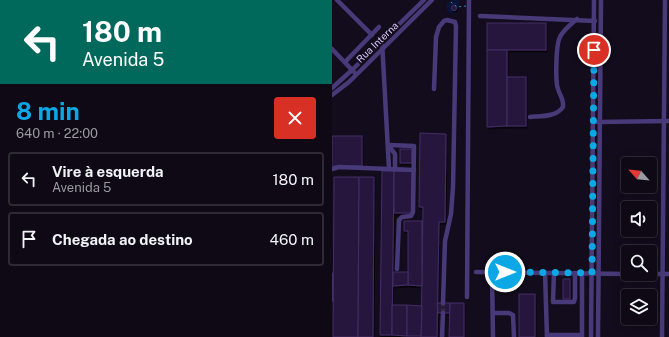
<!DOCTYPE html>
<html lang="pt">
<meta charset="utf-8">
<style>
body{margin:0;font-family:"Public Sans",sans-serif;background:#1c1722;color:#f1f3f6;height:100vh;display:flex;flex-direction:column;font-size:15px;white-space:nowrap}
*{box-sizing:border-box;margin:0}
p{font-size:13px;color:#9b9aa0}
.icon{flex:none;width:22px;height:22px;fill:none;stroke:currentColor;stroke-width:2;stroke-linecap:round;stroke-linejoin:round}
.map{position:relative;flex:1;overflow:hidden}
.side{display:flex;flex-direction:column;background:#0e0915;width:332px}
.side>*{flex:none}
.banner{background:#00695c;color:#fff;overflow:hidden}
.needle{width:26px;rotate:297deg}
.buttons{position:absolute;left:289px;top:157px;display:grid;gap:8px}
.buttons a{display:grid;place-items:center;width:36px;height:36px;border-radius:4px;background:#0e0915;box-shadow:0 2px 10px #0003,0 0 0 1px #2e2a34;font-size:20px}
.pin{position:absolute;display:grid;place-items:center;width:34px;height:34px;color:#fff;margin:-17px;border:2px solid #fff;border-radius:50%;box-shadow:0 1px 4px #0007}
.me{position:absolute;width:44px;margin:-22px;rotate:90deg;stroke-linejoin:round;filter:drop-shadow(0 0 3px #0008)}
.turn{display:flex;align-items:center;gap:14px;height:84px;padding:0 16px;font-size:18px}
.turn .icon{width:52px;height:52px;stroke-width:2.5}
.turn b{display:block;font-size:28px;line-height:34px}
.round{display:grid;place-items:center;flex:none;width:42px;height:42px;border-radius:4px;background:#1c1722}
.summary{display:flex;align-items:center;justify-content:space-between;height:68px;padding:0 16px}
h1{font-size:24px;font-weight:700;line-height:30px;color:#0ca8e6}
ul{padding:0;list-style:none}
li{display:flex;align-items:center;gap:12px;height:54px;margin:0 8px 6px;padding:0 8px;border:2px solid #2e2a34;border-radius:4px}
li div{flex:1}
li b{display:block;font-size:15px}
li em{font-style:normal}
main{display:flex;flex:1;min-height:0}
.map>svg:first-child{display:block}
.water{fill:#0b1337}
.building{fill:#27193c;stroke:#432d67;filter:url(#shadow)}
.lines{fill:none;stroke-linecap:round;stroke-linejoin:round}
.minor-tunnel{stroke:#30283e;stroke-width:4.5;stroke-dasharray:4.5 2;stroke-linecap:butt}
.path{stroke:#3399a7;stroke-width:1;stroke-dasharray:2 3;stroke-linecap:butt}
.minor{stroke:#483a79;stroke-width:4.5}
.route{stroke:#0ca8e6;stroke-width:7;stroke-dasharray:0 12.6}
.labels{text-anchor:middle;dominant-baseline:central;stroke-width:4;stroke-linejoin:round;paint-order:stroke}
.street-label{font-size:10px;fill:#d9cafc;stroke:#120c1c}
</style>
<main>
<section class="side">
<div class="banner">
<div class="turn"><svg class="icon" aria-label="left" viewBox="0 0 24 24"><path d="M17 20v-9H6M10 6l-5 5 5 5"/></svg><div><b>180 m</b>Avenida 5</div></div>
</div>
<div class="summary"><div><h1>8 min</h1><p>640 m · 22:00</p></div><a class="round" style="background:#d93025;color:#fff"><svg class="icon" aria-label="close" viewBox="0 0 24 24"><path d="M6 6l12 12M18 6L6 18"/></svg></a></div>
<ul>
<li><svg class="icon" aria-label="left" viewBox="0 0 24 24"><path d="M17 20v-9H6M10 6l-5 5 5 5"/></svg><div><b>Vire à esquerda</b><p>Avenida 5</p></div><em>180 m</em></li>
<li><svg class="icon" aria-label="arrive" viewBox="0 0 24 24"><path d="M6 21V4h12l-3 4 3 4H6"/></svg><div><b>Chegada ao destino</b></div><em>460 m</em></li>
</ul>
</section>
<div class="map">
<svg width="337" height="337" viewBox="0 0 337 337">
<defs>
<filter id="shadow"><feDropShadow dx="1" dy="2" stdDeviation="0" flood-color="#0009"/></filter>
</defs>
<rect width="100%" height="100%" fill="#120c1c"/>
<polygon class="water" points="120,0 128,0 124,14 117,13 114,8 115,3"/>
<g class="building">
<circle cx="122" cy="8" r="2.5"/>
<rect x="155" y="23" width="59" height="27"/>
<polygon points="155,50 175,50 175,126 155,127"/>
<rect x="175" y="77" width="19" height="49"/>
<polygon points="88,133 114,134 113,222 107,222 105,337 89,337 91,207 87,207"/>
<rect x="0" y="136" width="30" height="30"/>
<rect x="68" y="149" width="12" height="14"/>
<polygon points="50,171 62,171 60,335 48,335"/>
<rect x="62" y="171" width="18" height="42"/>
<polygon points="2,177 27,177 26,337 1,337"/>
<polygon points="27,177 42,177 41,337 26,337"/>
<polygon points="72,221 90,221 90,286 76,285 76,231 72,231"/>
<polygon points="61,272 76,272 76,285 61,286"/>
<rect x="0" y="273" width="1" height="28"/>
<rect x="231" y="279" width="7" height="20"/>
<rect x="187" y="294" width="16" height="43"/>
<polygon points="105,303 118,303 118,313 106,313"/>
<polygon points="118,303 132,303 132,337 117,337"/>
<polygon points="60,305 75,305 75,336 60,335"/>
<polygon points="75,305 90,306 89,336 75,336"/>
</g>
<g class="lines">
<polyline class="minor-tunnel" points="111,313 111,303"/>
<polyline class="path" points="119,2 125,7 134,6"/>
<g class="minor">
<polyline points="5,0 40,35"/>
<polyline points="148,16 263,21"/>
<polyline points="50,41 57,169"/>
<polyline points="0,49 22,72"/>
<polyline points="13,62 47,27"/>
<polyline points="0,88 20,70 92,0"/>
<polyline points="102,89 104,37 107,27 112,21 115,20 123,22 124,26 121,187 119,214 113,241 111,303"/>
<polyline points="0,95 17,82 100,0"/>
<path d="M198 117C209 116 224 117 231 107 232 99 228 96 226 89 223 81 224 44 228 37 231 30 239 24 245 19"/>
<polyline points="265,122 337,121"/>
<polyline points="57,145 82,146 81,212 79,216 70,217 67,220 65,269"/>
<polyline points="57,146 63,154 63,169"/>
<polyline points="0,169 7,167 82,170"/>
<polyline points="144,272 296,274"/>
<polyline points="160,272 161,337"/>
<polyline points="213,272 215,337"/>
<polyline points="222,272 221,302 242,302 243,298 243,273"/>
<polyline points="250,273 250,337"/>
<polyline points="318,274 337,274"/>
<polyline points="135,297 137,0"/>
<polyline points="161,313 177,313 181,315 182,337"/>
<polyline points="215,335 250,335"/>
<polyline points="110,337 111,313"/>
<polyline points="259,337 262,0"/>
<polyline points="266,337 269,0"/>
<polyline points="330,337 333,0"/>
</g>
</g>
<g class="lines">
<polyline class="route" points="173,272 260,273 262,50"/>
</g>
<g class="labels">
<g class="street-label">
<text transform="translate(45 42) rotate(-44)">Rua Interna</text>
</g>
</g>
</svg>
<div class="buttons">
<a><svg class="needle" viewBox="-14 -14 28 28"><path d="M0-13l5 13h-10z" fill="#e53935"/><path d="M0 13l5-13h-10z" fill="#9b9aa0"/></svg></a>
<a><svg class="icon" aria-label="sound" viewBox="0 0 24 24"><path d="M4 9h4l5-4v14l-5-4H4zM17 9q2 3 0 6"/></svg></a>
<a><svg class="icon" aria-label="search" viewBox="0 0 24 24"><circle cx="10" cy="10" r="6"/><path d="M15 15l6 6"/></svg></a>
<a><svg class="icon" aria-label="layers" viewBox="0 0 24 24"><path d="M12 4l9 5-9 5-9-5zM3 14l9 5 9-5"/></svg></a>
</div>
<div class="pin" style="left:262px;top:50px;background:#d93025"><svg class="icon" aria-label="arrive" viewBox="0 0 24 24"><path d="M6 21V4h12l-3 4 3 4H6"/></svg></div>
<svg class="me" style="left:173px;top:272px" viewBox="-20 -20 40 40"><circle r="17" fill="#0ca8e6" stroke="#fff" stroke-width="3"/><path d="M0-11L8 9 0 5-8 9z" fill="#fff"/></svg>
</div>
</main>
